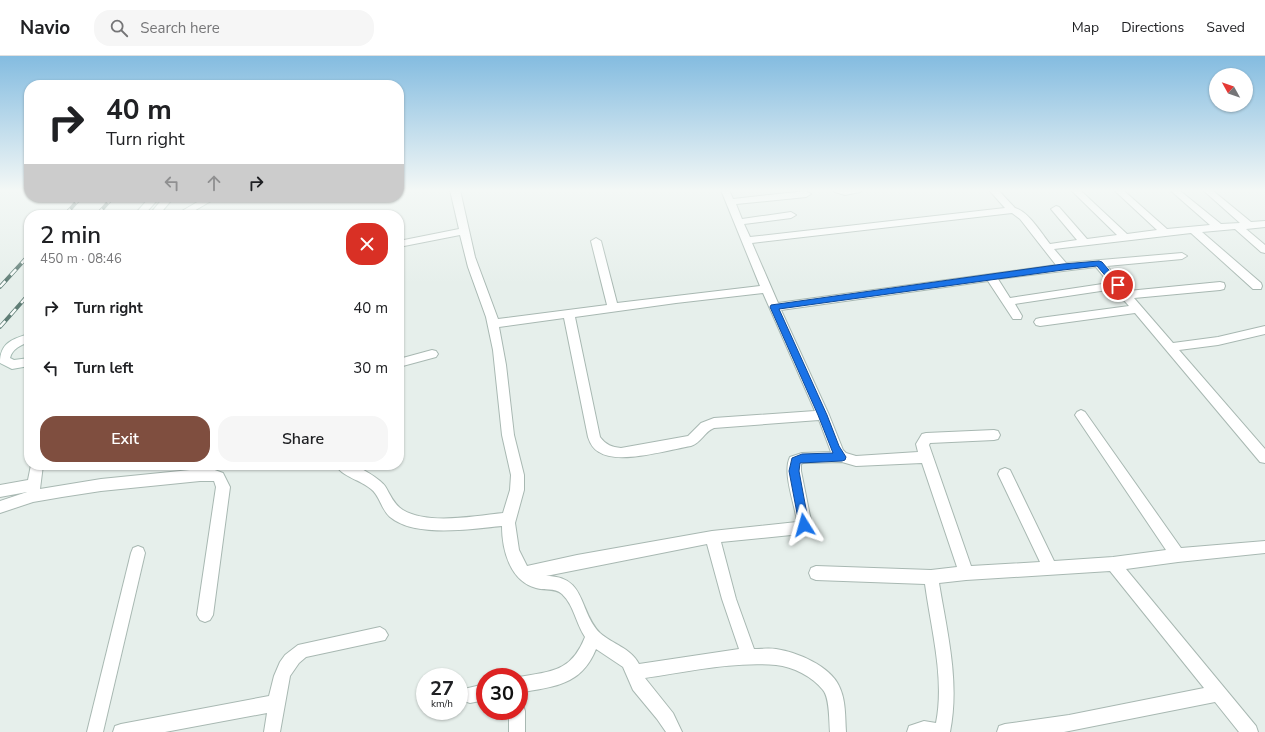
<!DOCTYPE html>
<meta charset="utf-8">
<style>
body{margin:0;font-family:"Nunito Sans",sans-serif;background:#f6f6f6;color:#202124;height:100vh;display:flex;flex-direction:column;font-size:15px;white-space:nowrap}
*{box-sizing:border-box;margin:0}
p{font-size:13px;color:#757577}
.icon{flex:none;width:22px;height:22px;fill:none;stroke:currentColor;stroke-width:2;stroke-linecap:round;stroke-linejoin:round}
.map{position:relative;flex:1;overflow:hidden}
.panel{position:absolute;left:24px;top:154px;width:380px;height:260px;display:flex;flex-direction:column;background:#fff;border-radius:16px;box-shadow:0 1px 3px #0004}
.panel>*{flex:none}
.hud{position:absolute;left:24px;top:24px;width:380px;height:122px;border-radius:16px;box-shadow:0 1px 3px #0004;background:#fff;color:#202124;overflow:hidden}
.needle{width:26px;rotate:310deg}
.fabs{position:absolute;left:1209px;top:12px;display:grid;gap:8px}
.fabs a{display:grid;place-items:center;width:44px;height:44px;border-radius:50%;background:#fff;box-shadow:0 1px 3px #0004;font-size:20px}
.speed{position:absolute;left:416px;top:612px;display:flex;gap:8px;font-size:20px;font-weight:700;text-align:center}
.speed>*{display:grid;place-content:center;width:52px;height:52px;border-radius:50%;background:#fff;box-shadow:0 1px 3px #0004;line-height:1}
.speed small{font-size:10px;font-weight:400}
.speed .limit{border:6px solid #d22;background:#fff;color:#111}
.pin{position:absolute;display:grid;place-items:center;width:34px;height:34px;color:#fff;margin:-17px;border:2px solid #fff;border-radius:50%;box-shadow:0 1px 4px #0007}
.me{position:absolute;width:44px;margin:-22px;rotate:352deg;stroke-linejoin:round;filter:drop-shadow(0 0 3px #0008)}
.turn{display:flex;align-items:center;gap:14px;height:84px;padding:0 16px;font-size:18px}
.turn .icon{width:52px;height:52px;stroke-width:2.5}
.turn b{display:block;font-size:28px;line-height:34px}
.lanes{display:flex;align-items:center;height:38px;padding:0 16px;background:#0003;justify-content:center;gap:20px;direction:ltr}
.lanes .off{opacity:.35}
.round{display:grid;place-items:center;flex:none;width:42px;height:42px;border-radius:16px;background:#f6f6f6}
.headline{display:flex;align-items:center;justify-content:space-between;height:68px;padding:0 16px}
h1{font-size:24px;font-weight:600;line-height:30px}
.primary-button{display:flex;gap:8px;margin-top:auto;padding:8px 16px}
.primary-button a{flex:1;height:46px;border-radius:16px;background:#7f4e3f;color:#fff;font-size:16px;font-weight:600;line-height:46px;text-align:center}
.primary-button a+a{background:#f6f6f6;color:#202124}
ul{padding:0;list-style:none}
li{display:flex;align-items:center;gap:12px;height:60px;padding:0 16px}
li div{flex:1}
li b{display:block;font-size:15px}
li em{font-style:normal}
header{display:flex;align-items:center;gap:24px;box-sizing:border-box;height:56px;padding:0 20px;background:#fff;border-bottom:1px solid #e0e0e0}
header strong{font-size:19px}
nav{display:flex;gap:22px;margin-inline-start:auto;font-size:14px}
.search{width:280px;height:36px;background:#f6f6f6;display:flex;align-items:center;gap:10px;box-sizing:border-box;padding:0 14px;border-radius:16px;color:#757577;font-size:15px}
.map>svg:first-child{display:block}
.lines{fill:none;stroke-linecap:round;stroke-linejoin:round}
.street-casing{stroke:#a8b8b2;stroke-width:2}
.secondary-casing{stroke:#a4bbb3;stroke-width:2}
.street{fill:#fff;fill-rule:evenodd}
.secondary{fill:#fff;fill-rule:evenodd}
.rail-casing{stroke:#5f7d75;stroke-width:4}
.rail{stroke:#f7fbf9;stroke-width:2.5;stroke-dasharray:8;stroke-linecap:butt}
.route{fill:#1a73e8;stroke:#114b97}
</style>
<header>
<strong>Navio</strong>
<div class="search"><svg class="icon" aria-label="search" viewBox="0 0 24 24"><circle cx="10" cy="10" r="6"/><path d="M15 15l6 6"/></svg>Search here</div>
<nav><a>Map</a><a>Directions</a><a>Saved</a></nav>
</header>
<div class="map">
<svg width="1265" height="676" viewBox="0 0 1265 676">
<rect width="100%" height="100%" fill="#e6efeb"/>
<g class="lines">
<g class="street-casing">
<g id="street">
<path d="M450 134H460L475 201 498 263 607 249 591 185 596 182 601 185 617 247 760 230 721 134H729L733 143 806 135 811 138 806 141 736 148 742 163 791 156 796 159 791 162 744 168 750 181 1005 152 989 134H998L1015 152C1028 155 1042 178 1050 188L1077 184 1051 153 1056 150 1059 151 1087 183 1117 179 1071 134H1080L1127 178 1157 174 1114 134H1123L1167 173 1210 169 1170 134H1179L1221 168 1240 167 1203 134H1212L1251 166 1265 165V171L1246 173 1265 189V197L1261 196 1235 173 1202 176 1261 227 1262 230 1261 233H1253L1191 177 1054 193 1066 207 1182 197 1187 200 1182 203 1107 210 1128 235 1220 226 1224 227 1225 230 1224 233 1220 234 1134 242 1173 287 1218 281 1265 270V278L1218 289 1179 294 1265 393V407L1260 406 1135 257 1040 270 1036 269 1034 266 1036 263 1040 262 1129 250 1114 233 1015 248 1022 260 1021 263H1013L988 225 781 254 829 359 843 394 846 397 856 400 918 396 916 388 922 378 926 377 994 374 998 375 1000 379 998 383 994 384 930 387 929 389 971 510 1040 506 998 418 1000 414 1005 412 1010 414 1054 505 1113 501 1166 494 1077 362 1075 359 1077 356 1081 354 1085 356 1181 492 1265 485V497L1178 506 1126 513 1256 670 1258 676H1239L1215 646 1064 676H997L999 670 1005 668 1069 659 1204 632 1110 515 966 524 939 527C947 576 960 626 950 676H907L909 670 924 665 936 667C945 622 931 573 925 528L816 524 811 522 809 517 811 512 816 510 931 514 957 511 922 407 856 410 842 406 803 407 801 408V415L811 465C811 472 808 476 801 478L721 486 736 543 754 593C761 593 769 592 776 593 797 596 830 610 839 630 846 644 845 661 846 676H830C829 666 830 642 823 634 812 620 793 611 776 609 734 605 686 616 645 622L673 657 682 676H666L657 663 633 634 623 611 596 593C581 630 554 630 519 637V621C552 615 571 616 585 581 576 568 574 549 562 538 554 531 545 535 536 532 510 525 502 494 502 470 471 473 415 482 390 461 381 453 380 440 371 433 361 424 342 421 336 409 340 409 346 408 351 409 359 410 380 423 385 430 390 438 394 449 403 454 428 469 475 460 503 457L510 434 511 419 502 379 493 294 486 261 468 211 460 179 399 191V185L459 173ZM1012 157 1020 163 1056 209 778 247 752 187ZM1096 211 1109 227 1010 242 998 223ZM763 237 815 355 714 362 701 367 688 380 621 392C612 391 606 389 600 381L575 261 676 247ZM564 262 588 381C590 387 593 393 599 396 618 409 668 394 691 390 701 387 704 376 714 372L819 364 831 396 802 397 790 401C782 417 795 448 797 466L712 475 577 499 527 510 519 494 515 467 524 434V419L514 379 506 309 499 271ZM707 488 722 543 739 593 639 608C631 592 612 588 600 577 578 555 587 520 546 520Z"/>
<polygon points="833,134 862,134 860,136 845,139 835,136"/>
<polygon points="432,294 436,295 438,298 436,301 399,311 399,303"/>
<polygon points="31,409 43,409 40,433 101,423 200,413 212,413 223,417 230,431 213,559 210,564 205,566 200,564 197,559 216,431 214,425 200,425 101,435 62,441 33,446 0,457 0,445 27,436 0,441 0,429 28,424"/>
<polygon points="138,490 143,492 145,497 103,676 87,676 131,497 133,492"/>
<polygon points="380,571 385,574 388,579 385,584 306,601 299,607 290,620 280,676 264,676 267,657 165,676 113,676 115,670 121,668 269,640 274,620 280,606 285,599 298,589"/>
<polygon points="485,628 485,644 470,647 464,645 462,639 464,633"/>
<polygon points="519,648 523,649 525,655 525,676 509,676 509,655 519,655"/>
</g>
</g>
<g class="secondary-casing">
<g id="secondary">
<polygon points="150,141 160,141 144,159 134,159"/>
<polygon points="164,141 174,141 159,159 149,159"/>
<polygon points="206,141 218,141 187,159 175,159"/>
<path d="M29 278V286C21 289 12 293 10 302L14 304 29 302V310L12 313 0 307C0 287 12 283 29 278Z"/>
</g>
</g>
<use href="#street" class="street"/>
<use href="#secondary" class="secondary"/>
<g class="rail-casing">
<g id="rail">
<polyline points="65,159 81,141"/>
<polyline points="97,159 113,141"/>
<polyline points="0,231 29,199"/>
<polyline points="0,271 29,238"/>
</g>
</g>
<use href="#rail" class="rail"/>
</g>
<linearGradient id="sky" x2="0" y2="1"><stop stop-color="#84bce0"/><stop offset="0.59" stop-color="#f4f8f6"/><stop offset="1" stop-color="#f4f8f6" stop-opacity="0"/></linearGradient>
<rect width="1265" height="228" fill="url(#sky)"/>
<polygon class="route" points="1099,205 1102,206 1120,227 1120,231 1115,231 1097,210 1063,214 779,253 827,359 839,390 846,401 845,404 842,405 800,407 799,415 809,469 807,473 804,474 800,473 789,415 792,402 802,398 833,397 818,359 770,251 771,249 1063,208"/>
</svg>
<div class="fabs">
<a><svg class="needle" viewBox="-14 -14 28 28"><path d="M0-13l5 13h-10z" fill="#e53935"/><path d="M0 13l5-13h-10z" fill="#757577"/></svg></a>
</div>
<div class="speed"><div>27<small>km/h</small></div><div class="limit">30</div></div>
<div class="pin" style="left:1118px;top:229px;background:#d93025"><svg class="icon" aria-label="arrive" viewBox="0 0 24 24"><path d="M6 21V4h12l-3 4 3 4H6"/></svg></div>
<svg class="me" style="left:804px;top:469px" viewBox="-20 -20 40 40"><path d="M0-17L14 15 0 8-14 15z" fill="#1a73e8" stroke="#fff" stroke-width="4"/></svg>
<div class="hud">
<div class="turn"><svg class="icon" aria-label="right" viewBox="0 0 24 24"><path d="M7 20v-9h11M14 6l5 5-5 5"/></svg><div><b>40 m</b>Turn right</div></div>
<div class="lanes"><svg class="icon off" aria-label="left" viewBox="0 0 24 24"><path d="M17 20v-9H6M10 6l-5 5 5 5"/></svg><svg class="icon off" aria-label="ahead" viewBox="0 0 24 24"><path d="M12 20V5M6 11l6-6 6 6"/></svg><svg class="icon" aria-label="right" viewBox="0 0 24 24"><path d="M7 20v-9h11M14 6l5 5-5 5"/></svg></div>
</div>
<section class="panel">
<div class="headline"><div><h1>2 min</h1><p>450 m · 08:46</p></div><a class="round" style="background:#d93025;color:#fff"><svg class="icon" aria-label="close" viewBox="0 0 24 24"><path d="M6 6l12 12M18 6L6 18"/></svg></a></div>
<ul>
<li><svg class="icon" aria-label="right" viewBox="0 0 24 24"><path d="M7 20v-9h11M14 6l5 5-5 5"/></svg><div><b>Turn right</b></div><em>40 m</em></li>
<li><svg class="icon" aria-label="left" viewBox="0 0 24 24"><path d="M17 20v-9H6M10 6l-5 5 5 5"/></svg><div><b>Turn left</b></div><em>30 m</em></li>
</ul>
<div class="primary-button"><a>Exit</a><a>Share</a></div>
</section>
</div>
